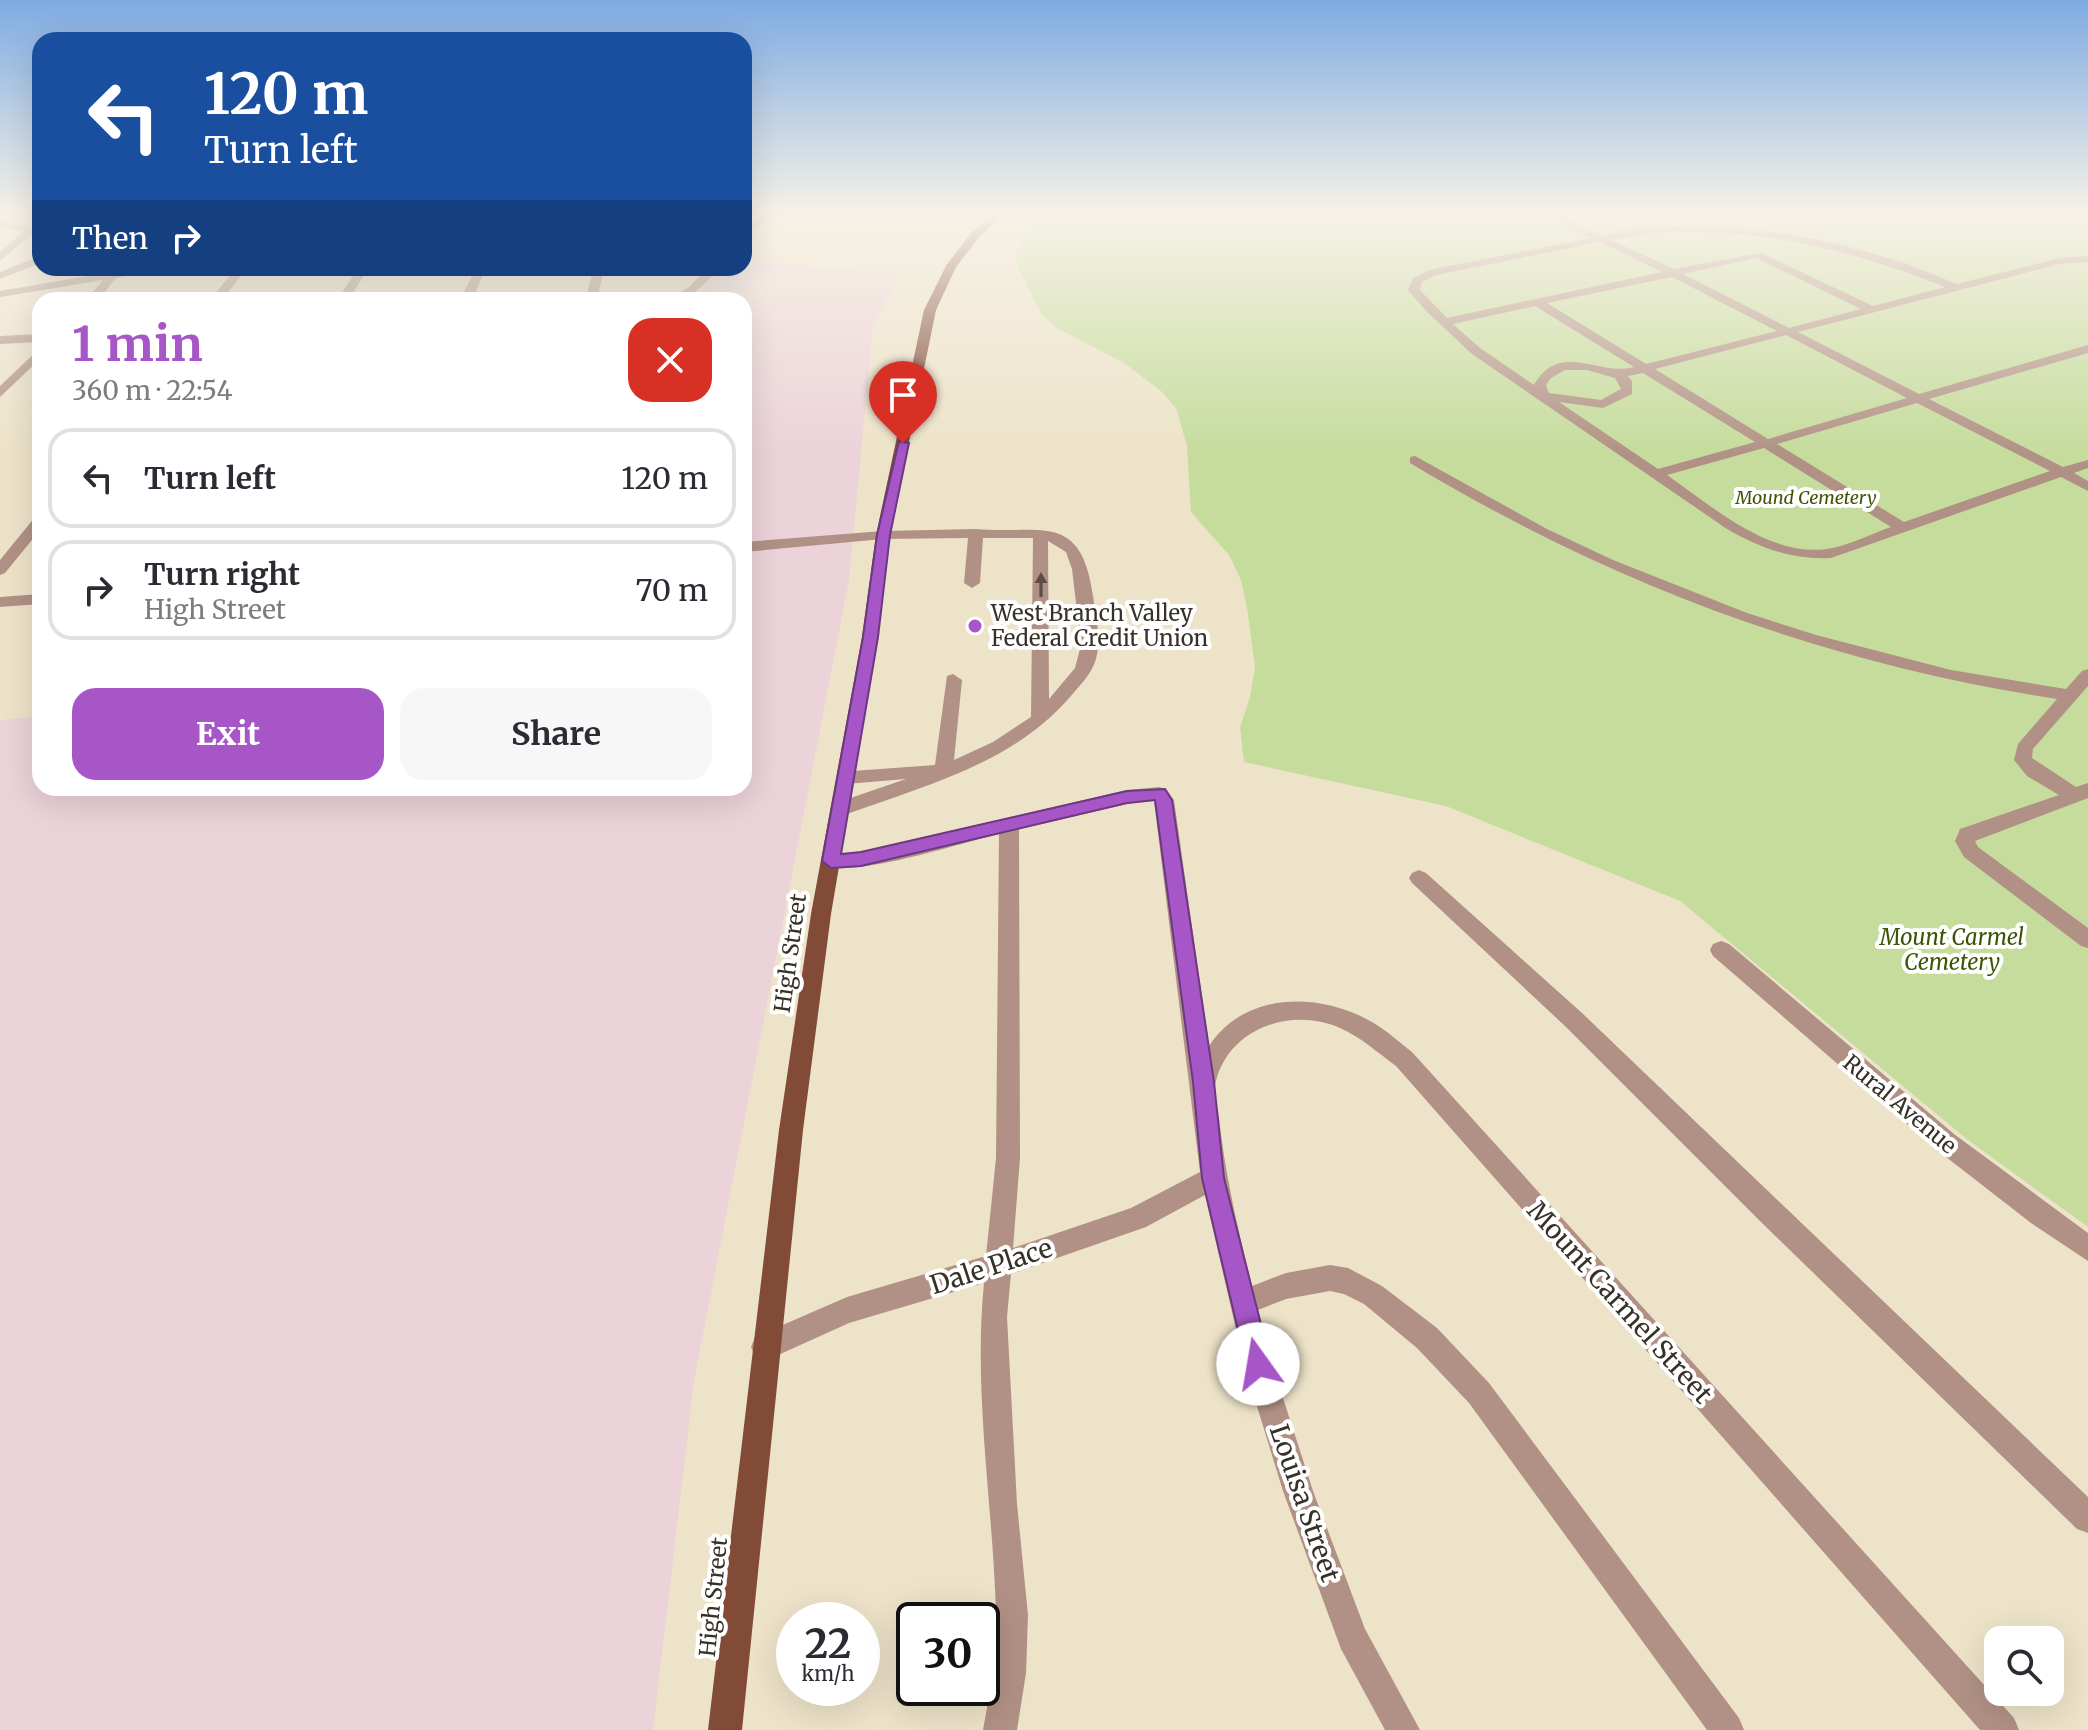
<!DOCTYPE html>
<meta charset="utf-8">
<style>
body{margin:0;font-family:Merriweather,serif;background:#f7f7f7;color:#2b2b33;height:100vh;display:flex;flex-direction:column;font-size:30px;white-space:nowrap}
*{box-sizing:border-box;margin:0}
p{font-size:26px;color:#7c7c81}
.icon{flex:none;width:44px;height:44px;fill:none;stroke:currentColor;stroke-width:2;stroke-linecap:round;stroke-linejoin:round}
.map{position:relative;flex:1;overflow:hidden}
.sheet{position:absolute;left:32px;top:292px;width:720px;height:504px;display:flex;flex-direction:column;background:#fff;border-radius:24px;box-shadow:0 8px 32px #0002}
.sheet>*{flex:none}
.banner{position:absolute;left:32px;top:32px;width:720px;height:244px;border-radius:24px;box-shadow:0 8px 32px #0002;background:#1a4fa0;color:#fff;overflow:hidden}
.fabs{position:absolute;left:1984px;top:1626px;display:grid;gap:16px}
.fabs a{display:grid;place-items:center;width:80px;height:80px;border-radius:16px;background:#fff;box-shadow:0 8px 32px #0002;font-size:40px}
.speed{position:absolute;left:776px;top:1602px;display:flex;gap:16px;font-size:40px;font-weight:700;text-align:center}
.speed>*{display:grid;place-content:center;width:104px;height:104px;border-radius:50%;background:#fff;box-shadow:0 8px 32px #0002;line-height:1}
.speed small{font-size:20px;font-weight:400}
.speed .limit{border:4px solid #111;border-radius:12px;background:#fff;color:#111}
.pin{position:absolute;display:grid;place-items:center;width:68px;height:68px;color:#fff;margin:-82px -34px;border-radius:50% 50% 50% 0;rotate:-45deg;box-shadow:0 0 8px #0007}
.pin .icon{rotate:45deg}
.me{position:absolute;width:88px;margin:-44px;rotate:347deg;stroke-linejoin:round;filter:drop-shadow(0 0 6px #0008)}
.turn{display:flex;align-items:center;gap:28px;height:168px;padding:0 40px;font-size:36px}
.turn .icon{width:104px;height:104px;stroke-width:2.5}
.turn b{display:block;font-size:56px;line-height:68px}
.then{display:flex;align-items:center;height:76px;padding:0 40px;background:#0003;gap:16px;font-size:30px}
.round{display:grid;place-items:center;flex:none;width:84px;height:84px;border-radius:24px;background:#f7f7f7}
.head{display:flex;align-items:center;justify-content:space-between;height:136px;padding:0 40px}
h1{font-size:48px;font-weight:700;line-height:60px;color:#a656c6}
.action{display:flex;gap:16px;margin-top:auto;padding:16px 40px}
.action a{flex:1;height:92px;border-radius:24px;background:#a656c6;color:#fff;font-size:32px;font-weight:700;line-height:92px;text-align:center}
.action a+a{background:#f7f7f7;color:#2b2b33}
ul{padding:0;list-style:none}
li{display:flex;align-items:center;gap:24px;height:100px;margin:0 16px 12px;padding:0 24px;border:4px solid #e1e1e2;border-radius:24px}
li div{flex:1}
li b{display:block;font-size:30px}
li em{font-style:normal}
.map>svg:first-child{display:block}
.industrial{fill:#ecd2d9}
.green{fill:#c5dc9c}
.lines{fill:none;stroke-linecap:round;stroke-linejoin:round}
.minor{fill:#b19185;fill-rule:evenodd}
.major{fill:#824b38;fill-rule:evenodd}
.oneway{fill:#5b4e44}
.route{fill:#a656c6;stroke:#6c3881;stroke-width:2}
.poi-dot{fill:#a656c6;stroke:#fff;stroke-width:3}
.labels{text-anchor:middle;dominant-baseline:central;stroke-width:8;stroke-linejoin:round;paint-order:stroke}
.far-park-label{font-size:18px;font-style:italic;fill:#3f5303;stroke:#fff}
.poi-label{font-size:22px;fill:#363228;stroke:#fff;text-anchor:start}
.park-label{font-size:22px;font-style:italic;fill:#3f5303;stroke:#fff}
.street-label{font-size:22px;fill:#363228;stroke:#fff}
.near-street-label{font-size:26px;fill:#363228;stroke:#fff}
</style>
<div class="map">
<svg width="2088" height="1730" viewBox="0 0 2088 1730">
<rect width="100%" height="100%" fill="#ede3c9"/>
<polygon class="industrial" points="744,260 900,274 873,327 849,580 694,1381 653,1730 0,1730 0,720 40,716 40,788 744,788 744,300 690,300 720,268 744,268"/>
<polygon class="green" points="1036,213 2088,213 2088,1227 1968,1140 1680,901 1446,806 1244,762 1240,727 1250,697 1255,667 1247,608 1241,580 1229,555 1191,512 1187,446 1176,408 1161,391 1124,363 1057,328 1042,315 1016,263 1017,251"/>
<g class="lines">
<g class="minor">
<polygon points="762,213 773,213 744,238 744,229"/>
<path d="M1542 213H1555L1602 236 1630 229 1691 225 1784 233 1843 245 1905 263 1957 284 2060 258 2088 256V262L2060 264 1798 332 1919 394 2088 345V353L1929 399 2063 467 2088 460V468L2074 473 2088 481V491L2061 477 1831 558C1792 560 1760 548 1727 529L1472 354 1425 310 1408 290 1413 278 1429 270 1591 238ZM1660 232C1759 228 1854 250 1945 287L1873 306 1761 253 1674 269 1611 240ZM1600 242 1662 272 1447 318 1420 290 1422 282 1436 275ZM1756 258 1861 309 1789 328 1683 274ZM1672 277 1777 331 1646 364 1547 303ZM1535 306 1634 367C1598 377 1560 340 1534 385L1480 348 1453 324ZM1786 335 1907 398 1768 439 1655 369ZM1565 370H1587L1615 378 1621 389 1601 400 1549 393 1546 385 1551 378ZM1643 373 1755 442 1658 469 1559 402 1603 408 1632 394V381L1628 376ZM1917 403 2050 471 1904 522 1777 444ZM1764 448 1891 527C1871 534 1848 546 1827 549 1768 557 1712 506 1667 475Z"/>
<polygon points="40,219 40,227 0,261 0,252 24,231 0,228 0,222 30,226"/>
<polygon points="40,256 40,263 0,279 0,272"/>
<polygon points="136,268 161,268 116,278 98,300 86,300 103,280 0,297 0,291"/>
<polygon points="236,268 247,268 222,300 210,300"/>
<polygon points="358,268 368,268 349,300 337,300"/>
<polygon points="476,268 486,268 472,300 460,300"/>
<polygon points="594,268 604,268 597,300 585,300"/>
<path d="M707 268H718C704 286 691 300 667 300L688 288Z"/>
<polygon points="40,334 40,342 0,344 0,336"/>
<polygon points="40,348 40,359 0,397 0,386"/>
<path d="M1415 456 1547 529 1613 560 1747 613 1816 635 1951 670 2066 689 2082 671 2088 669V686L2033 749 2032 758 2076 787 2088 783V798L1975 841 1978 847 2088 928V948L2081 946 1964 857 1955 841 1960 829 2059 795 2027 776 2014 760 2018 744 2057 699C1823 663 1613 585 1410 463V457Z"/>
<polygon points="40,516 40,530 5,573 0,575 0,560 35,517"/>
<path d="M976 529C1040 535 1081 510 1093 596 1096 616 1102 643 1095 662 1090 676 1079 686 1070 697 1013 763 927 785 847 814H833L830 809 833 804 906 779 846 784 839 782 837 777 839 772 935 765 947 676 953 674 962 680 954 760 993 742 1031 717 1033 538H983L980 583 972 588 964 583 968 538 883 539 744 552V542L883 531ZM1048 541 1066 552 1072 569 1081 645 1075 668 1049 699Z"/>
<polygon points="40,594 40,604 0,607 0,597"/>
<path d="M1159 787 1166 789 1174 800 1209 1046C1245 991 1320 992 1372 1022 1386 1030 1399 1042 1412 1052L2014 1718 2019 1730H1980L1396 1066C1378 1053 1361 1037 1340 1028 1292 1007 1230 1027 1216 1081 1213 1091 1217 1106 1219 1117 1225 1175 1238 1229 1252 1286L1286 1273 1330 1265 1348 1268 1382 1286 1437 1328 1489 1383 1739 1718 1744 1730H1707L1469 1403 1417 1348 1364 1304 1344 1294 1330 1291 1286 1299 1258 1310 1272 1364 1313 1491 1365 1629 1420 1730H1385L1341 1649 1283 1491 1244 1364 1205 1195 1146 1227 1011 1274 1007 1317 1017 1504 1028 1615 1026 1673 1017 1730H983C990 1692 997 1654 996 1614 993 1504 973 1393 984 1283L849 1323 765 1361 755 1357 751 1347 755 1337 847 1297 986 1256 996 1158 999 834C961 843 857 877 824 866L821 861 824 856 861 852 1127 790ZM1154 801 1200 1172 1131 1208 1013 1248 1020 1158 1019 829 1127 804Z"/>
<polygon points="1419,870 1426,873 1582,1013 2088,1497 2088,1533 2077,1529 1763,1224 1566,1027 1412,883 1409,878 1412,873"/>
<polygon points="1721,941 1729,944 1954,1134 2088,1233 2088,1261 2031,1223 1937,1150 1713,956 1710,950 1713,944"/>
</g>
<polygon class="major" points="994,213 1005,213 980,236 956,267 936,310 890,535 878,637 831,914 803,1130 742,1730 708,1730 779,1130 811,914 862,637 876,535 924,310 947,264 972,232"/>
</g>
<defs><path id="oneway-solid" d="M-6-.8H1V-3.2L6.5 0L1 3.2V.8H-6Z" transform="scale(2)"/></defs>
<use class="oneway" href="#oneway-solid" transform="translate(1041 585) rotate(-90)"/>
<linearGradient id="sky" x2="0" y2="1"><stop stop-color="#7eabe2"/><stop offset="0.47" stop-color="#f7f2e7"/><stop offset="1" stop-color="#f7f2e7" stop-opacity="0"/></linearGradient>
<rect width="2088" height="455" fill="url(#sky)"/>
<polygon class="route" points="899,441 909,443 890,535 878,637 841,854 861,852 1127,791 1165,789 1172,800 1214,1082 1224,1178 1271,1364 1267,1372 1258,1376 1250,1372 1246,1364 1202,1178 1193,1082 1155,800 1127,803 861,866 831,868 822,861 863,637 877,535"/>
<circle class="poi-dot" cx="975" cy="626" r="8"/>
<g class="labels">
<g class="far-park-label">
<text x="1806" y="497">Mound Cemetery</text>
</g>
<g class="poi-label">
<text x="991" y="613">West Branch Valley<tspan x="991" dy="25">Federal Credit Union</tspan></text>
</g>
<g class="park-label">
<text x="1952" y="937">Mount Carmel<tspan x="1952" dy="25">Cemetery</tspan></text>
</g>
<g class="street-label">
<text transform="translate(790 953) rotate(-82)">High Street</text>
<text transform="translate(1900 1104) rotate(40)">Rural Avenue</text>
<text transform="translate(713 1597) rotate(-84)">High Street</text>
</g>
<g class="near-street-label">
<text transform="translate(991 1266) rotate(-18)">Dale Place</text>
<text transform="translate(1620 1302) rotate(48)">Mount Carmel Street</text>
<text transform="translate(1305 1503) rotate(71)">Louisa Street</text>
</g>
</g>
</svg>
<div class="fabs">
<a><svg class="icon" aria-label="search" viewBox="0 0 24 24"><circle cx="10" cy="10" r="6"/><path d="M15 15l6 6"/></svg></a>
</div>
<div class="speed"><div>22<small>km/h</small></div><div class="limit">30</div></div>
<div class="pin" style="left:903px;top:443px;background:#d93025"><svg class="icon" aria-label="arrive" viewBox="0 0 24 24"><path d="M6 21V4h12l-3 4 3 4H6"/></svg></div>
<svg class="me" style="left:1258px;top:1364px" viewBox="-20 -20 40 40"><circle r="19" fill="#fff"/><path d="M0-13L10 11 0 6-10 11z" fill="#a656c6"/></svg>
<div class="banner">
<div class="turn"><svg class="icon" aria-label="left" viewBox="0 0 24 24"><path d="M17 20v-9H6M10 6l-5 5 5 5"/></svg><div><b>120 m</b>Turn left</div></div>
<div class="then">Then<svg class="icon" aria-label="right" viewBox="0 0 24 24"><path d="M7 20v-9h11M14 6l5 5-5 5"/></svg></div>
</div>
<section class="sheet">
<div class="head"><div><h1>1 min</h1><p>360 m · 22:54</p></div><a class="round" style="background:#d93025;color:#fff"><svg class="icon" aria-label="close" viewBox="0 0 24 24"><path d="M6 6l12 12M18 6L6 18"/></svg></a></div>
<ul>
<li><svg class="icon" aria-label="left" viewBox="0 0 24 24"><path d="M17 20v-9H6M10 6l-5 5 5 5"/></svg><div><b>Turn left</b></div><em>120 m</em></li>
<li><svg class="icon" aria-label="right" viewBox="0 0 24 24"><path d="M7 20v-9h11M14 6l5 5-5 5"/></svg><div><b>Turn right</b><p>High Street</p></div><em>70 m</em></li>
</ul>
<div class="action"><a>Exit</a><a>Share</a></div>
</section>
</div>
